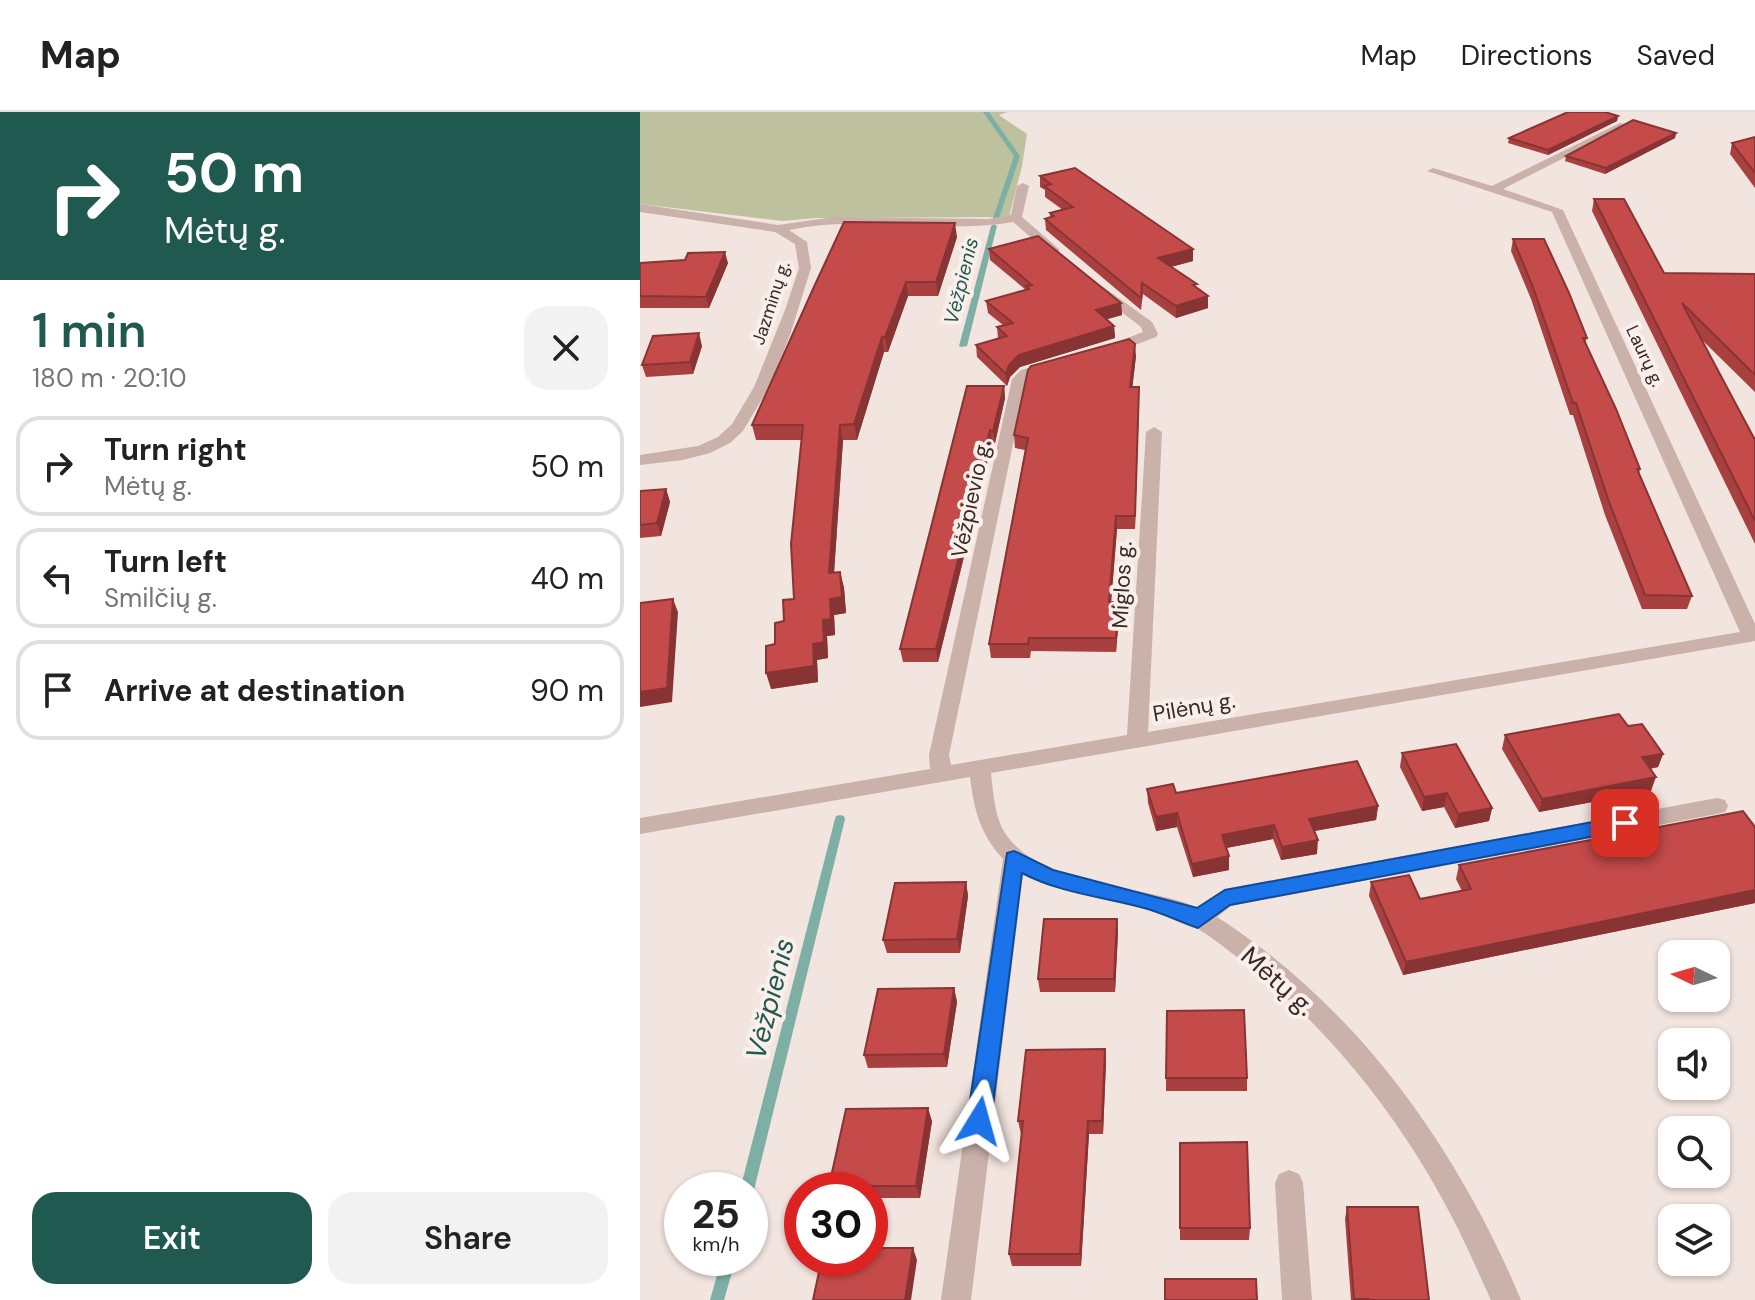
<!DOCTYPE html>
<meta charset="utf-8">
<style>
body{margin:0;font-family:"DM Sans",sans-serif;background:#f2f2f2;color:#222;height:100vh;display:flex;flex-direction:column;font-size:30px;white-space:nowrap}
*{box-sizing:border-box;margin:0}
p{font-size:26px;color:#767676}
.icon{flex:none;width:44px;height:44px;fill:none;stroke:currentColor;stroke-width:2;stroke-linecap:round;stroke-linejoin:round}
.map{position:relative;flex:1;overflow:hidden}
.details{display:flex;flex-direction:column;background:#fff;width:640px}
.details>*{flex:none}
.guide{background:#1f594f;color:#fff;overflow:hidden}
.needle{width:52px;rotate:275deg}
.buttons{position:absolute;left:1018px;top:828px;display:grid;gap:16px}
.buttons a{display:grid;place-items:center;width:72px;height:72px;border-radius:16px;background:#fff;box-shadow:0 2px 6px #0004;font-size:40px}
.speed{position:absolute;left:24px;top:1060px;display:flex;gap:16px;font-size:40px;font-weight:700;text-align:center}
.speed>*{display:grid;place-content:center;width:104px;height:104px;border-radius:50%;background:#fff;box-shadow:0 2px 6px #0004;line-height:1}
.speed small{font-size:20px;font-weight:400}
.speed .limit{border:12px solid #d22;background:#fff;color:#111}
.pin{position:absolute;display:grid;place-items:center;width:68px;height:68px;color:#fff;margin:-34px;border-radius:16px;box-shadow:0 4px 12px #0006}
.me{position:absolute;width:88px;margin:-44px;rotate:8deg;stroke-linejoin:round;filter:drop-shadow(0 0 6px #0008)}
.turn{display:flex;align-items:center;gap:28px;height:168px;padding:0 32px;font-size:36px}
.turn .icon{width:104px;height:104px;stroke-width:2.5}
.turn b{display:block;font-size:56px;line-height:68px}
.round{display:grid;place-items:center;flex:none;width:84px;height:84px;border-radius:24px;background:#f2f2f2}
.summary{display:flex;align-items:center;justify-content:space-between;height:136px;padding:0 32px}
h1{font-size:48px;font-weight:600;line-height:60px;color:#1f594f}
.action{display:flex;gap:16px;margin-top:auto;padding:16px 32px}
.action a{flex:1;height:92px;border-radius:24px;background:#1f594f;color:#fff;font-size:32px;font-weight:600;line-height:92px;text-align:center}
.action a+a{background:#f2f2f2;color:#222}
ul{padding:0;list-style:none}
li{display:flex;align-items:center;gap:24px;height:100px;margin:0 16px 12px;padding:0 16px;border:4px solid #e0e0e0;border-radius:24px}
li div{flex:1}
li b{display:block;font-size:30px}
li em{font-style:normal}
header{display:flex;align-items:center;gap:48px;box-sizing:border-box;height:112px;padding:0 40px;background:#fff;border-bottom:2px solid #e0e0e0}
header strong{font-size:38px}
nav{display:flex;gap:44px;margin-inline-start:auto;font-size:28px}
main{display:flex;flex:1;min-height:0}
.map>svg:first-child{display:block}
.green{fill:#bdc19e}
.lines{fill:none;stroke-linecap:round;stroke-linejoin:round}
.stream{fill:#7dafa5;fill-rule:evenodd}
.street{fill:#cab1aa;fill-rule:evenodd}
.wall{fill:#a94040}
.shaded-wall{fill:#893434}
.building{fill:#c44b4a;stroke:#893434;stroke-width:2}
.route{fill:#1a73e8;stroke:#114b97;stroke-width:2}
.labels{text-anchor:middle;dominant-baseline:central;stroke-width:8;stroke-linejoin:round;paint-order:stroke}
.far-street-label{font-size:18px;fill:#382a29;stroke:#faefea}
.far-water-label{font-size:20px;font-style:italic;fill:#1f594f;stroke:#faefea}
.street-label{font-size:22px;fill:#382a29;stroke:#faefea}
.near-street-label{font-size:26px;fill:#382a29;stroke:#faefea}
.near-water-label{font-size:28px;font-style:italic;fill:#1f594f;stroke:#faefea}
</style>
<header>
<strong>Map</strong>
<nav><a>Map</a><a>Directions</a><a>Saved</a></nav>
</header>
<main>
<section class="details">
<div class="guide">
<div class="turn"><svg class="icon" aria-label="right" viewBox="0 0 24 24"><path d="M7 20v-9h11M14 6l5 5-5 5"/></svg><div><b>50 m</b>Mėtų g.</div></div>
</div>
<div class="summary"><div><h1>1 min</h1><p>180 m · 20:10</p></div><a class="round"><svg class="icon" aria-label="close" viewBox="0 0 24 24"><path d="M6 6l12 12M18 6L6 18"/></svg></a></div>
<ul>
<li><svg class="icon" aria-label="right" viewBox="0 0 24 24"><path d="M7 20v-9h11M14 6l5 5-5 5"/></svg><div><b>Turn right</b><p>Mėtų g.</p></div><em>50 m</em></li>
<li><svg class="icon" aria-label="left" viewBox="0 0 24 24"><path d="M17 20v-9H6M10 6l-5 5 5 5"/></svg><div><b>Turn left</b><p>Smilčių g.</p></div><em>40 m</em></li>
<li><svg class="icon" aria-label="arrive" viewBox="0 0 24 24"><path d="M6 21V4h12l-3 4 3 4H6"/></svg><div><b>Arrive at destination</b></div><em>90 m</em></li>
</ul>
<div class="action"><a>Exit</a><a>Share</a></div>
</section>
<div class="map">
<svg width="1115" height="1188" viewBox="0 0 1115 1188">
<rect width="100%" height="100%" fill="#f2e4de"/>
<polygon class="green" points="0,0 368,0 359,3 387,22 382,54 369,105 176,106 142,109 0,92"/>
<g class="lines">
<g class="stream">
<polygon points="343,0 349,0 380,44 359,106 356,108 353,106 374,44"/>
<polygon points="354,112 357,114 327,234 321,235 319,234 351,114"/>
<polygon points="200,703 204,704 205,707 114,1078 110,1083 110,1078 100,1078 195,707 196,704"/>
<polygon points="82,1146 96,1146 84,1188 70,1188"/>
</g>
<g class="street">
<path d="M980 11 989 13 863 77 923 98 1115 512V529L351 661C353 679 354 699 362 716 393 774 502 772 557 795L585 777 1077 686 1085 688 1088 694 1085 700 1077 702 591 794 577 805C717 894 818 1037 881 1188H851C838 1160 826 1132 812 1105 763 1010 691 917 606 852 585 836 564 818 541 808 490 786 433 788 383 762L331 1188H301L363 747C340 722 334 698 330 665L0 722V706L290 657 289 643 372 267 381 258 412 250 419 254 417 257 386 269 309 643 311 653 487 623 506 320 514 315 522 320 508 620 1100 520 912 100 787 59 793 56 852 74Z"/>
<path d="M383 71 389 74 382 105 419 137V143H411L373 110C299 123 223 102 149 118L167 130 171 156 150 223 129 275 103 319 90 331 70 341 43 348 0 353V343L58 334 78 325 92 312 114 275 145 198 159 156 155 132 135 120 0 100V92L138 113 194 105 348 107 371 103 377 74Z"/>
<polygon points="462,174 512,210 518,222 516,225 474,241 464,241 464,235 503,220 501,215 457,181 457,175"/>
<polygon points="649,1058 659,1062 663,1071 672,1188 642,1188 635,1071 639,1062"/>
</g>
</g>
<g class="wall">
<polygon points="978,4 977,9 908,43 868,31 869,26"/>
<polygon points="1036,21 1035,26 965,62 925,49 926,44"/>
<polygon points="1115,25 1115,76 1090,42 1092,31"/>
<polygon points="400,64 553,149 531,155 568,184 568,196 536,206 503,182 501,198 406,118 405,107 410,105 410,101 423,98 405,85 405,78 400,75"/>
<polygon points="954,87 1024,161 1115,162 1115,280 1059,225 1115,328 1115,432 952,99"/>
<polygon points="317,125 298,184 268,184 248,240 244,240 217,328 203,328 194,460 200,460 204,476 206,501 194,503 195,523 187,524 188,546 177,548 178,570 131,577 135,532 154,487 162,328 116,328 112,313 173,177"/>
<polygon points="873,127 947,226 945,231 1000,357 999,362 1052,484 1047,497 1002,497 965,403 933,303 930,303 891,187 871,139"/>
<polygon points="349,137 481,191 482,203 467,207 474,214 475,226 380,255 370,265 367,274 337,245 336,233 358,227 357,215 363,213 348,201 346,189 386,178 350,148"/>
<polygon points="45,148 88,151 69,196 0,196 0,151"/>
<polygon points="62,234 53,262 6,265 2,253"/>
<polygon points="496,244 492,275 499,288 495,417 477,417 471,490 479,503 476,540 391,539 390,546 351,546 349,532 385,338 375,336 374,323"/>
<polygon points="364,274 365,286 355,331 352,331 298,550 263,550 260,537"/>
<polygon points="26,377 30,390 21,424 0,426 0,379"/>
<polygon points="988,614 1023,642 1018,655 1010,657 1011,679 899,700 862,637 865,623"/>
<polygon points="762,641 852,696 849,709 815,716 804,695 782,699 760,655"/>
<polygon points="507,677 536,681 738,694 736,708 675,719 677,742 641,748 633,727 586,736 589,758 553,765 537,715 516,719 508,691"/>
<polygon points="1115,715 1115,791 763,863 729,784 731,770 780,787 822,779 816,767 819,753"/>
<polygon points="326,770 328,784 320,841 247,841 243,828"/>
<polygon points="477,807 478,820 475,880 400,880 398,867"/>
<polygon points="314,876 317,890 307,955 228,956 224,943"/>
<polygon points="465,937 466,950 463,1022 449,1022 441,1154 372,1154 369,1142 382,1022 381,1022 378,1009"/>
<rect x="526" y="966" width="81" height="13"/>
<polygon points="292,1009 280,1086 230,1086 230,1078 191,1078 189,1074"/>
<polygon points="540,1031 610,1116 609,1128 540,1128"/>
<polygon points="707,1095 789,1188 711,1188 705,1107"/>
</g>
<g class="shaded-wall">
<polygon points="978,4 977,9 908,43 908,38"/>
<polygon points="1036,21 1035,26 965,62 966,56"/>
<polygon points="315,111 317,125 298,184 296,170"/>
<polygon points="553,137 553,149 519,158 518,146"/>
<polygon points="85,140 88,151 69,196 66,185"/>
<polygon points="266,170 268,184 248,240 245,225"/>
<polygon points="568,184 568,196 536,206 536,194"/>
<polygon points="481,191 482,203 457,210 456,198"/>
<polygon points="474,214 475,226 380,255 370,265 367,274 366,262 369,253 379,243"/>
<polygon points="59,221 62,234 53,262 50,250"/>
<polygon points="242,225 244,240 217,328 214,312"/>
<polygon points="495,232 496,244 491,288 490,275"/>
<polygon points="364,274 365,286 355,331 353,319"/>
<polygon points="499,275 499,288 495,417 495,404"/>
<polygon points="200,313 203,328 193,477 189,461"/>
<polygon points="350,318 352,331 298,550 296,537"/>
<polygon points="26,377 30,390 21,424 17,411"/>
<polygon points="476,404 477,417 470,503 469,490"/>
<polygon points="200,460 204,476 206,501 194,503 195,523 187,524 188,546 177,548 178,570 131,577 126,561 173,532"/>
<polygon points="33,487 38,500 32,590 0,595 0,580"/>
<polygon points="479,490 479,503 476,540 476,526"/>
<polygon points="1023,642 1018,655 998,659 1002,645"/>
<polygon points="1016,665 1011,679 899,700 902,687"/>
<polygon points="807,681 804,695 782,699 784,685"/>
<polygon points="738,694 736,708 668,720 669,707"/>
<polygon points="852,696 849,709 815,716 818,702"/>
<polygon points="537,701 537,715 516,719 516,705"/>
<polygon points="634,713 633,727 581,737 582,723"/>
<polygon points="678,728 677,742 641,748 642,735"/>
<polygon points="589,744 589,758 553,765 552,752"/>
<polygon points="326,770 328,784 320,841 317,827"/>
<polygon points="1115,778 1115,791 763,863 766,850"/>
<polygon points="477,807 478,820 475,880 474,867"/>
<polygon points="314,876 317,890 307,955 304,942"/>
<polygon points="465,937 466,950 463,1022 462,1009"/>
<polygon points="288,996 292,1009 280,1086 276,1074"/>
<polygon points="448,1009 449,1022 441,1154 440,1142"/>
<polygon points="273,1136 277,1148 271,1188 265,1188"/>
</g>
<g class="building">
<polygon points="928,0 965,0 978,4 908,38 869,26"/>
<polygon points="993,8 1036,21 966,56 926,44"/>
<polygon points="1115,25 1115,61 1092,31"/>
<polygon points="435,56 553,137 518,146 557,172 553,173 568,184 536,194 502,171 501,186 405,107 414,104 410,101 433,95 404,74 411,72 400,64"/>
<polygon points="954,87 984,87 1024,161 1115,162 1115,263 1042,191 1115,328 1115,409"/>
<polygon points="204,110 315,111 296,170 266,170 245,225 242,225 214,312 200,313 189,461 200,460 202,485 190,487 191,507 183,508 184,530 173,532 174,554 126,561 126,534 135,532 135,511 144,509 143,488 154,487 151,432 163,313 112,313 173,177"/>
<polygon points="398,124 481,191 456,198 474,214 379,243 369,253 366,262 336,233 367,224 357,215 373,211 346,189 389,177 386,174 392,173 349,137"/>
<polygon points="873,127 904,127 929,181 947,226 943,226 976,297 1000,357 997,357 1052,484 1005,483 969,390 936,291 933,291 893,175"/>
<polygon points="85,140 66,185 0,184 0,151 45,148 48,141"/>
<polygon points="59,221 50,250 2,253 13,224"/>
<polygon points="489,227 495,232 490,275 499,275 495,404 476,404 469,490 479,490 476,526 389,526 388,532 349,532 388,326 374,323 388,258 391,254"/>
<polygon points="327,274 364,274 353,319 350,318 296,537 260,537"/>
<polygon points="26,377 17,411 0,413 0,379"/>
<polygon points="33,487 27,576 0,580 0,491"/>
<polygon points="979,602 988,614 1002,612 1023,642 1002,645 1016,665 902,687 865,623"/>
<polygon points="816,632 852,696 818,702 807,681 784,685 762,641"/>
<polygon points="717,649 738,694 669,707 678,728 642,735 634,713 582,723 589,744 552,752 537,701 516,705 507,677 533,672 536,681"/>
<polygon points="1103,699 1115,715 1115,778 766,850 731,770 769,763 780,787 831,777 819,753"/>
<polygon points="326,770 317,827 243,828 255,771"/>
<polygon points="404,807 477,807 474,867 398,867"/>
<polygon points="314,876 304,942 224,943 238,877"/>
<polygon points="604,898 607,966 526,966 527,899"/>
<polygon points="465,937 462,1009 448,1009 440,1142 369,1142 383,1009 378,1009 386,938"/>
<polygon points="288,996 276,1074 189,1074 206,997"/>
<polygon points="607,1030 610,1116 540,1116 540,1031"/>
<polygon points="707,1095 778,1095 789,1188 729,1188 729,1187 714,1187"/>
<polygon points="230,1136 273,1136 265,1188 173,1188 182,1146 230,1146"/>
<polygon points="525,1167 616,1167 617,1188 525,1188"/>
</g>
<path class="route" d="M985 704 992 706 995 711 992 717 590 793 558 816C540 810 523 801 504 796 464 785 420 781 382 761L351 1009 348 1017 339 1020 331 1017 327 1009 367 741 374 739 413 758 557 796 585 778Z"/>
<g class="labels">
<g class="far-street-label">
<text transform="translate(131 191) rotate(-72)">Jazminų g.</text>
<text transform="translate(1005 244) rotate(65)">Laurų g.</text>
</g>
<g class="far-water-label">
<text transform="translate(321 169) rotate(-76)">Vėžpienis</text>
</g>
<g class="street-label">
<text transform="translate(331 387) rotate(-78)">Vėžpievio g.</text>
<text transform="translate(482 473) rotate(-87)">Miglos g.</text>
<text transform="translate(554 595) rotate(-10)">Pilėnų g.</text>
</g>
<g class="near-street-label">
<text transform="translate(638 869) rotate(42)">Mėtų g.</text>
</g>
<g class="near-water-label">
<text transform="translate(130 887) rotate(-76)">Vėžpienis</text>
</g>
</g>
</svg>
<div class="buttons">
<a><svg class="needle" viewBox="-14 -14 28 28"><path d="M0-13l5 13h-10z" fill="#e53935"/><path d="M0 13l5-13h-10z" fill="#767676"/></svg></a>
<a><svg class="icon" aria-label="sound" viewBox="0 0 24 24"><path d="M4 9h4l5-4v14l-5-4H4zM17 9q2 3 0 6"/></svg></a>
<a><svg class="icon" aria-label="search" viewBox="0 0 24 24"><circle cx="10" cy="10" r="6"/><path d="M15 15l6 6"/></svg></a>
<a><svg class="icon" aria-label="layers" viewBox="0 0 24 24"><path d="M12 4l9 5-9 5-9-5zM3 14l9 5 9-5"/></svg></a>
</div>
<div class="speed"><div>25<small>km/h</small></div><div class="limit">30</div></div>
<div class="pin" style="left:985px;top:711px;background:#d93025"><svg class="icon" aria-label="arrive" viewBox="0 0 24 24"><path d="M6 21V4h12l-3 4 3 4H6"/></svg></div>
<svg class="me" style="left:339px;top:1009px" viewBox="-20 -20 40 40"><path d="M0-17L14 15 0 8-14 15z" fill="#1a73e8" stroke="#fff" stroke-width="4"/></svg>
</div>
</main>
